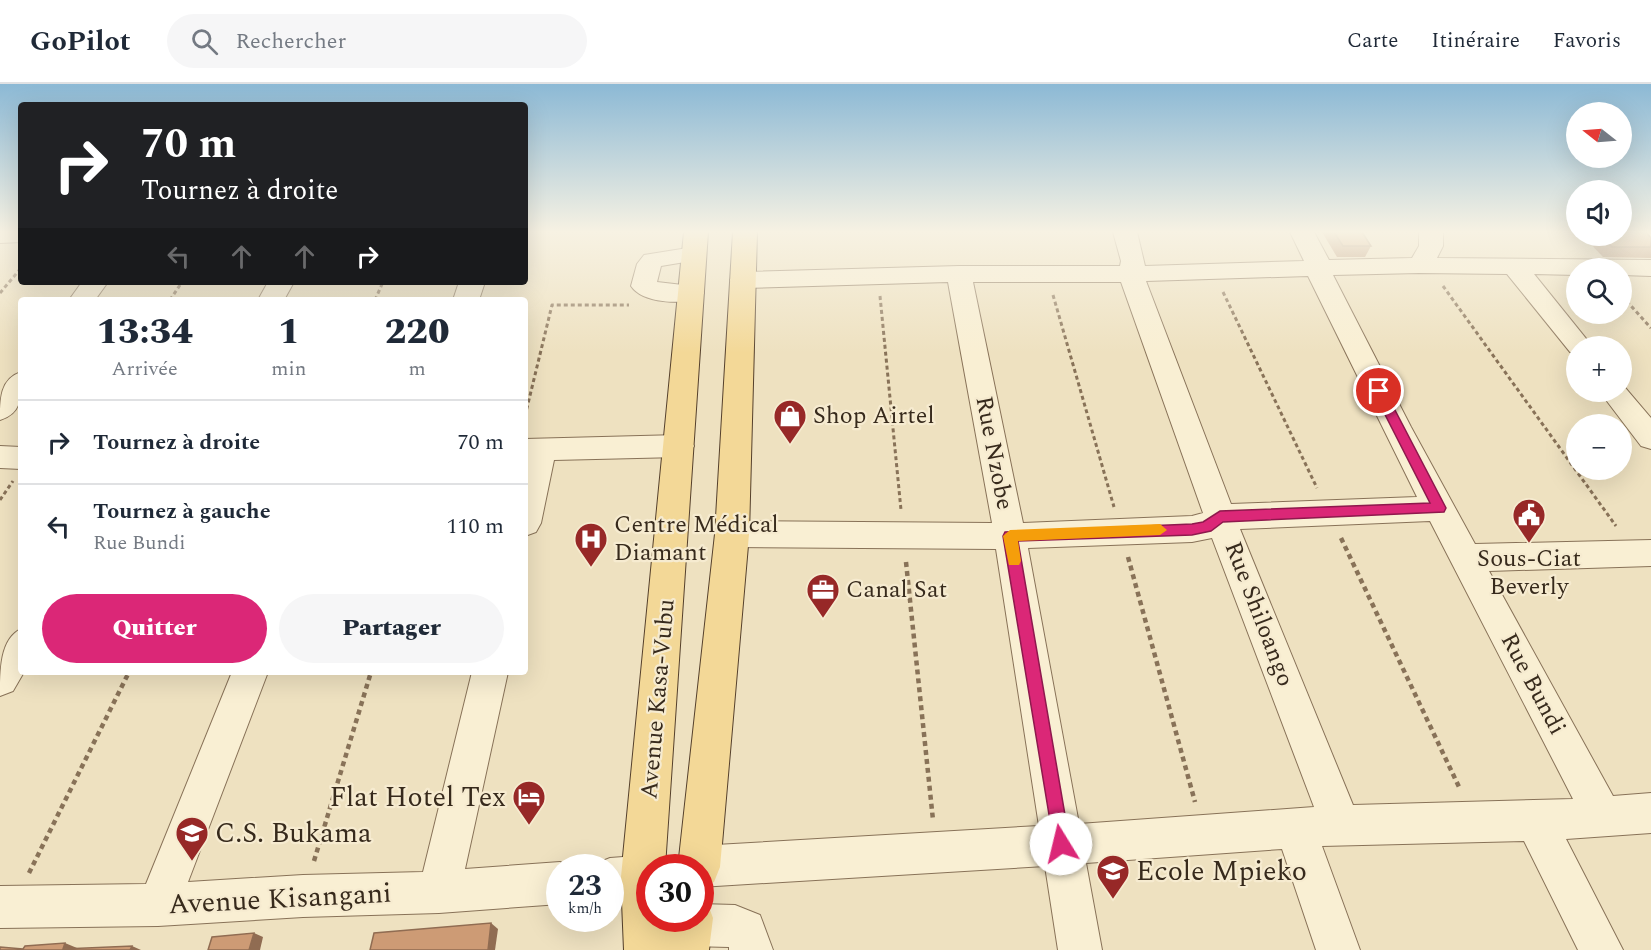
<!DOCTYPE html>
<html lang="fr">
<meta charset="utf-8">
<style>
body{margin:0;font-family:Spectral,serif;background:#f6f6f7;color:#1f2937;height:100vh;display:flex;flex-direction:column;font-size:22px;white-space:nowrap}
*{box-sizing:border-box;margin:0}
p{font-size:20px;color:#747a83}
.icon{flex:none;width:33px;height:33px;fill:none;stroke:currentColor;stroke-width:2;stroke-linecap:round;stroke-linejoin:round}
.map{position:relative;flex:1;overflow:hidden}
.side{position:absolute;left:18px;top:213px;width:510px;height:378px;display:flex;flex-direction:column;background:#fff;border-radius:6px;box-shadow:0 6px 24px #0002}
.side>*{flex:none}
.hud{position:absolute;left:18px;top:18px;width:510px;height:183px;border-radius:6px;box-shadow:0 6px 24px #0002;background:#202124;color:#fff;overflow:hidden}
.needle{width:39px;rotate:287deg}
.buttons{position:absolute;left:1566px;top:18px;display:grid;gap:12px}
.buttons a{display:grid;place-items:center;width:66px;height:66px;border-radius:50%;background:#fff;box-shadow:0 6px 24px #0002;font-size:30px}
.speed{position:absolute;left:546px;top:770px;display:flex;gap:12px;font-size:30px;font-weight:700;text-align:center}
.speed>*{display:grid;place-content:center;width:78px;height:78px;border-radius:50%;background:#fff;box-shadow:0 6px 24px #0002;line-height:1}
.speed small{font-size:15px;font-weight:400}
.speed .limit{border:9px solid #d22;background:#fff;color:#111}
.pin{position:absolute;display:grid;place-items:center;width:51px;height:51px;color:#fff;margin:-26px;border:3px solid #fff;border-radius:50%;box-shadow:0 2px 6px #0007}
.me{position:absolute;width:66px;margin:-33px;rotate:351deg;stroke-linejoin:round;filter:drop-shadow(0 0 4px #0008)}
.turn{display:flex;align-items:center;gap:21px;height:126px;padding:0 24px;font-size:27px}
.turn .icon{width:78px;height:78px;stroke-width:2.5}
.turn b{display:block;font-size:42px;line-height:51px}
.lanes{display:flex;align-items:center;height:57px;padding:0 24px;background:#0003;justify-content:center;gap:30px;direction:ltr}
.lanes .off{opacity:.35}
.eta{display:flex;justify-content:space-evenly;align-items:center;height:102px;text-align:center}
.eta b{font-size:36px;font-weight:800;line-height:42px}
.button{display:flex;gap:12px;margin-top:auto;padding:12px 24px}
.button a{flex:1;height:69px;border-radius:36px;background:#db2777;color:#fff;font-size:24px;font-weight:800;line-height:69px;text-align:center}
.button a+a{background:#f6f6f7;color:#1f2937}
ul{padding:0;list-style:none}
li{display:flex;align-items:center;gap:18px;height:84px;padding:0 24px;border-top:2px solid #e0e1e3}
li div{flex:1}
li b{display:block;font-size:22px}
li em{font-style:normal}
header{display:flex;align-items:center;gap:36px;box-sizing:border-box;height:84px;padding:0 30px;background:#fff;border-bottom:2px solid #e0e1e3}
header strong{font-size:28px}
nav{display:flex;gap:33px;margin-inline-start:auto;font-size:21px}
.search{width:420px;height:54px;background:#f6f6f7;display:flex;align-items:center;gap:15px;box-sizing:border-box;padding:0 21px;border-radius:33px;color:#747a83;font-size:22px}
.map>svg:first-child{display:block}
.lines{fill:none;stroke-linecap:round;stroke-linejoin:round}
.minor-casing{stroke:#887258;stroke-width:2}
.major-casing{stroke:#55402c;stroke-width:2}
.path-far1{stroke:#887258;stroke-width:3;stroke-dasharray:4 3;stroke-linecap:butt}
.path{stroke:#887258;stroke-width:4.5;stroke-dasharray:5 4;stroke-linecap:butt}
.minor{fill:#f9efd3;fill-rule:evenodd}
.major{fill:#f3d897;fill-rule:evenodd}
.wall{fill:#b08565}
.shaded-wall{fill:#906c52}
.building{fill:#cd9b75;stroke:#906c52;stroke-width:1.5}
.route{fill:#db2777;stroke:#8e194d;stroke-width:1.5}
.slow{fill:#f59e0b}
.labels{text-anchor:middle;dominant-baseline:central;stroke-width:4.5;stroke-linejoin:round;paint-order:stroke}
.poi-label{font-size:24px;fill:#372a1c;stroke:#f6ebd0;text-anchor:start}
.street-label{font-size:24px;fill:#372a1c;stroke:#f6ebd0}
.near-poi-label{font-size:28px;fill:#372a1c;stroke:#f6ebd0;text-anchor:start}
.near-street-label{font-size:28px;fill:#372a1c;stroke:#f6ebd0}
</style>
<header>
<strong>GoPilot</strong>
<div class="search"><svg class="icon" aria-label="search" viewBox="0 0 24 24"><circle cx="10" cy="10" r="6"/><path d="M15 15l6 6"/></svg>Rechercher</div>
<nav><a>Carte</a><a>Itinéraire</a><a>Favoris</a></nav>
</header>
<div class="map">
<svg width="1651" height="866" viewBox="0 0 1651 866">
<rect width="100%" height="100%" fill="#eee1c0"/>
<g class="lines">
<g class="minor-casing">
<g id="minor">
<polygon points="0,148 21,148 21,158 0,159"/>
<path d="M1113 148H1137L1145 182 1304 177 1290 148H1314L1329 176 1412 174 1419 162V148H1443V162L1437 174 1651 176V192L1622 191V184H1576V191L1534 190 1592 262H1576V270L1570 268 1507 190 1419 189 1333 191 1411 343 1475 460 1651 456V482L1489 487 1613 712 1651 709V749L1566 755 1623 866H1578L1524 757 1322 762 1360 866H1316L1282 765 1086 779 1102 866H1058L1045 782 700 803V783H677L684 769 698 762 1039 742 996 465 732 463 721 459 716 450 721 441 732 437 992 439 948 198 743 204 734 202 730 196 734 190 743 188 959 182H1120L1121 177ZM1308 192 1417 413 1231 420 1146 197ZM973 198H1121L1203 429 1192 432 1023 439ZM1430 437 1573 715 1353 721 1240 445ZM1212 454 1314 723 1079 740 1028 464 1192 458Z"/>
<polygon points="1634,148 1651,148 1651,160 1643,158"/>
<path d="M694 163 703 165 706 170 703 175 661 182 657 198 700 203 704 209 700 215C682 220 643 220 631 202L637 180 644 171Z"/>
<polygon points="82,198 108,198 95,216 69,216"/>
<polygon points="268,198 294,198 284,216 258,216"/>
<polygon points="459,198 485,198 479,216 453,216"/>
<path d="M21 288C21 309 24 329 0 336 0 315 0 295 21 288Z"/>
<polygon points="1622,300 1651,334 1651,365 1641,362 1600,308 1622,308"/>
<polygon points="679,351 689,354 694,362 689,370 679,373 554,376 541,439 536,448 525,452 525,355"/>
<polygon points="0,362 21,363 21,385 0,384"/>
<path d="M21 545V588H24L13 607 0 612C0 586 0 555 21 545Z"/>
<polygon points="232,588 268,588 188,798 303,791 423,788 472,588 508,588 465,785 560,778 571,783 560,783 560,820 439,829 303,833 158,842 0,844 0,802 146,800"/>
<polygon points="650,771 665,777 667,783 650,783 650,813 610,816 610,783 594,783 595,780 610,774"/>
<polygon points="700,820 735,821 760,831 773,866 729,866 729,863 690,862 675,856 669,841 672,834 700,834"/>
</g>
</g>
<g class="major-casing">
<g id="major">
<polygon points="684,148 708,148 665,783 650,783 650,834 667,834 668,840 669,834 700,834 700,816 707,818 713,834 709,866 624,866 621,793"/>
<polygon points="733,148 757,148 749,450 720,783 714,798 700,804 700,783 678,783 715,450"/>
</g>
</g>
<g class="path-far1">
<polyline points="1443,202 1616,442"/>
<polyline points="1223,208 1317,404"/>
<polyline points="0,209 21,184"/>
<polyline points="1053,211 1114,423"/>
<polyline points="880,212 901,426"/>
<polyline points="1622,212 1651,244"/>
<polyline points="170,216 182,198"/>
<polyline points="375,216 383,198"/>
<polyline points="525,332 552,221 629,221"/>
<polyline points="0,416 13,397"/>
</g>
<g class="path">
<polyline points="1341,454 1460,705"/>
<polyline points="1128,473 1195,718"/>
<polyline points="906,478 933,736"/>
<polyline points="314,777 371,588"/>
<polyline points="29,789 129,588"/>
</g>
<use href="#minor" class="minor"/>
<use href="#major" class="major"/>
</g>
<g class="wall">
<polygon points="1322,148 1362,148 1371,162 1365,173 1337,173"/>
<polygon points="1583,152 1622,152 1651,154 1651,174 1603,173"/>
</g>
<g class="shaded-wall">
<polygon points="491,839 498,845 495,866 488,866"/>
<polygon points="254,849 263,853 260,866 249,866"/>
<polygon points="65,859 77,864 63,865"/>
<polygon points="132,862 141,866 130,866"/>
</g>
<g class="building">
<polygon points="1334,148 1362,148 1371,162 1343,162"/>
<polygon points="1622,148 1646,148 1651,154 1651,163 1612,163 1601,152 1622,152"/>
<polygon points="491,839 488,866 370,866 374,849"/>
<polygon points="254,849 249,866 208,866 212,853"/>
<polygon points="65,859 63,865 132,862 130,866 0,866 0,863 23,865 25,862"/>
</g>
<linearGradient id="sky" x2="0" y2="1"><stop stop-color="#8cb9d5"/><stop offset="0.55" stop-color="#f7f2e3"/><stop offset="1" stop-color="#f7f2e3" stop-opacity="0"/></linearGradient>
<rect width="1651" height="269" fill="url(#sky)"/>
<polygon class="route" points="1379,303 1385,307 1446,424 1444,428 1223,438 1211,447 1192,451 1018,457 1070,760 1067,767 1061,769 1055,767 1003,452 1005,448 1192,440 1203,438 1220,427 1430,419 1373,307"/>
<polygon class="slow" points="1160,440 1167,446 1160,451 1018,457 1021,477 1019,481 1009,481 1003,452 1010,446"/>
<defs>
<g id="shop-pin" transform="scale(1.725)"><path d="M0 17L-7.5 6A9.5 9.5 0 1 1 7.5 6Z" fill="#972827" stroke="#f6ebd0"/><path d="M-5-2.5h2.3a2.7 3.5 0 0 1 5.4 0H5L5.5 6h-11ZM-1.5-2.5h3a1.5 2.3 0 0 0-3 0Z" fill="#fff"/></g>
<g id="civic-pin" transform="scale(1.725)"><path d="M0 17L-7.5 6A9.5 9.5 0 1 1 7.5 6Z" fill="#972827" stroke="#f6ebd0"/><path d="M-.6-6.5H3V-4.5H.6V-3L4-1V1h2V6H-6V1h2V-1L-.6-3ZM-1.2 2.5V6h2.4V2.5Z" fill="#fff"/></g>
<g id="hospital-pin" transform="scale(1.725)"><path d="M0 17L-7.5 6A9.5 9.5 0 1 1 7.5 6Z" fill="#972827" stroke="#f6ebd0"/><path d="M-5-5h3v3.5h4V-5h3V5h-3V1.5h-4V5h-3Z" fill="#fff"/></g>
<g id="office-pin" transform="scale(1.725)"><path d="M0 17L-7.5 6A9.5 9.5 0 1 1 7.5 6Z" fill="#972827" stroke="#f6ebd0"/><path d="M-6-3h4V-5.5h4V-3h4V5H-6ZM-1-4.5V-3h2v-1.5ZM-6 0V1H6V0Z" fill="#fff"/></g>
<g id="hotel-pin" transform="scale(1.725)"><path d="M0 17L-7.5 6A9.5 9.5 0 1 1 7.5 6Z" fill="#972827" stroke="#f6ebd0"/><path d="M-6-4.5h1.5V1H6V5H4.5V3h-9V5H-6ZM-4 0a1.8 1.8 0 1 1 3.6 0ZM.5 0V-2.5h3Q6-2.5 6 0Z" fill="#fff"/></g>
<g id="school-pin" transform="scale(1.725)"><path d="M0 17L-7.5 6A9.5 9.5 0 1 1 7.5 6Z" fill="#972827" stroke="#f6ebd0"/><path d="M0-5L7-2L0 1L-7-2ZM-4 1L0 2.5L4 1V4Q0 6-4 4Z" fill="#fff"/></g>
</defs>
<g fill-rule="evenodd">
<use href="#shop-pin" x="790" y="332"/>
<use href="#civic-pin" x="1529" y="431"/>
<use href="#hospital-pin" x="591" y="455"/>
<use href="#office-pin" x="823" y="506"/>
<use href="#hotel-pin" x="529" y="713"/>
<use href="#school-pin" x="192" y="749"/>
<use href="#school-pin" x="1113" y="787"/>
</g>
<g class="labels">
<g class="poi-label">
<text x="813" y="332">Shop Airtel</text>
<text x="614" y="441">Centre Médical<tspan x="614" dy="28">Diamant</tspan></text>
<text x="1529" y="475" text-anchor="middle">Sous-Ciat<tspan x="1529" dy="28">Beverly</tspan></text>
<text x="846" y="506">Canal Sat</text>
</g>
<g class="street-label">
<text transform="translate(994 369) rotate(79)">Rue Nzobe</text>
<text transform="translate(1259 530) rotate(69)">Rue Shiloango</text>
<text transform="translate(1533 600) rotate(62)">Rue Bundi</text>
<text transform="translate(658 615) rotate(-85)">Avenue Kasa-Vubu</text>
</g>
<g class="near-poi-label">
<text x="506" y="713" text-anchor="end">Flat Hotel Tex</text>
<text x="215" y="749">C.S. Bukama</text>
<text x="1136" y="787">Ecole Mpieko</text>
</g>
<g class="near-street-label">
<text transform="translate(280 815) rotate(-3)">Avenue Kisangani</text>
</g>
</g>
</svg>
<div class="buttons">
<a><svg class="needle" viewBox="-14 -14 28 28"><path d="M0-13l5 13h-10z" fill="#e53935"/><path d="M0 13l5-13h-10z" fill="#747a83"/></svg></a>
<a><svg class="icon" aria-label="sound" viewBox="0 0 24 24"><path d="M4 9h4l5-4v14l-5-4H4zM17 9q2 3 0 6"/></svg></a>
<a><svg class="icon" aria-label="search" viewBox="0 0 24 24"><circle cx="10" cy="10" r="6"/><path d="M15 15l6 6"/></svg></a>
<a>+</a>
<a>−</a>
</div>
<div class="speed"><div>23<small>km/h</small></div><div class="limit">30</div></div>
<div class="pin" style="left:1379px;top:307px;background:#d93025"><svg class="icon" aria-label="arrive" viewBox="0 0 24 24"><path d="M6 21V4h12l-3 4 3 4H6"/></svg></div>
<svg class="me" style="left:1061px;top:760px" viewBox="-20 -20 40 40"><circle r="19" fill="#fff"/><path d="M0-13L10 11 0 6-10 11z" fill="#db2777"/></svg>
<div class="hud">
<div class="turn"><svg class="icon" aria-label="right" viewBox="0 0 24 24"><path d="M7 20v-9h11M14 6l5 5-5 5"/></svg><div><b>70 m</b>Tournez à droite</div></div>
<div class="lanes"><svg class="icon off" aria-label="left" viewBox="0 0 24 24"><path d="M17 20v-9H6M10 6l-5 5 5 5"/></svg><svg class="icon off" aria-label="ahead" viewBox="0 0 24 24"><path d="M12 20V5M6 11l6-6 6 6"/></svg><svg class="icon off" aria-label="ahead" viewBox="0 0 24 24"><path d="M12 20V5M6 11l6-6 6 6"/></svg><svg class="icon" aria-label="right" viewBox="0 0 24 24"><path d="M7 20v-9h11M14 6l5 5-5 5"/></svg></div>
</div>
<section class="side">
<div class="eta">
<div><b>13:34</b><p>Arrivée</p></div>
<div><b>1</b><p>min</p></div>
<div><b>220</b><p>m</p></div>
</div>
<ul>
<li><svg class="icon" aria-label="right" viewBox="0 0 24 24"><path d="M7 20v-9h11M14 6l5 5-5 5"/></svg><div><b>Tournez à droite</b></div><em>70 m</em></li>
<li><svg class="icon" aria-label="left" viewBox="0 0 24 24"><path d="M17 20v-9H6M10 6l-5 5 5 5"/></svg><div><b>Tournez à gauche</b><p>Rue Bundi</p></div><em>110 m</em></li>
</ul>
<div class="button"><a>Quitter</a><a>Partager</a></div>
</section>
</div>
